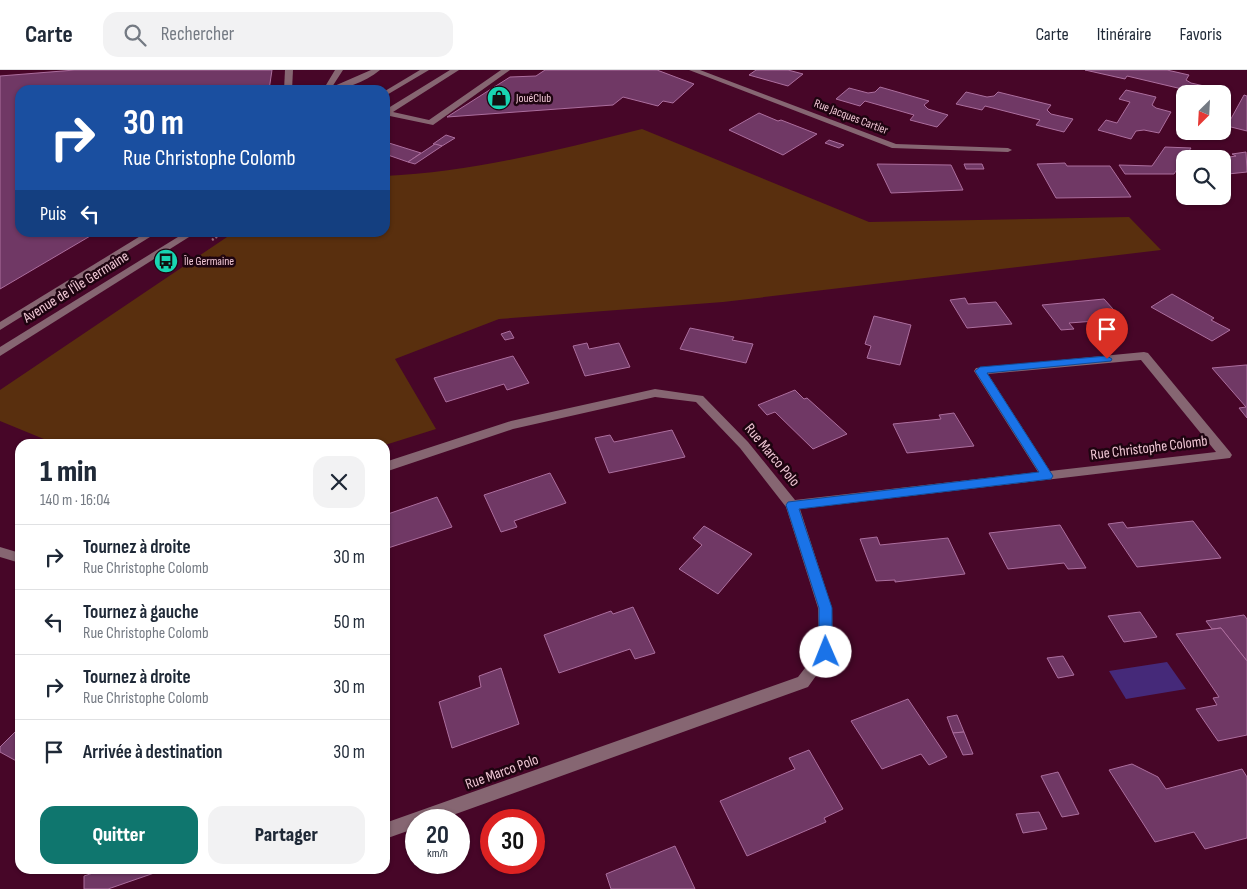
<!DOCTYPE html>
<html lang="fr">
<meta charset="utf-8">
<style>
body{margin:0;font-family:"Sofia Sans Condensed",sans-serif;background:#f2f2f3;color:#1f2937;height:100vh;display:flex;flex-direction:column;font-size:19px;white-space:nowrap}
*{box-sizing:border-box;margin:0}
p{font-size:16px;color:#747a83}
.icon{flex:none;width:28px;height:28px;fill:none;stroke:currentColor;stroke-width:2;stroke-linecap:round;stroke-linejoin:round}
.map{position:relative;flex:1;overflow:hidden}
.details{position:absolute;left:15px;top:369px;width:375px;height:435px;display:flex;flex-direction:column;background:#fff;border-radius:15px;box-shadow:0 1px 4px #0004}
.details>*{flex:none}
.hud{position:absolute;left:15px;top:15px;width:375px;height:152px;border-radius:15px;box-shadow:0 1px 4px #0004;background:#1a4fa0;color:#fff;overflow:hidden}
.needle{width:32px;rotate:204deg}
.controls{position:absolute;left:1176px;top:15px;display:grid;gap:10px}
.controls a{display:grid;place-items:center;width:55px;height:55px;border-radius:10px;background:#fff;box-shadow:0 1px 4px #0004;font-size:25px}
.speed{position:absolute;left:405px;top:739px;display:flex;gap:10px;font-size:25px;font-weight:700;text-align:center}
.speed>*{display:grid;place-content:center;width:65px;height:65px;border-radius:50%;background:#fff;box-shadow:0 1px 4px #0004;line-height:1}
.speed small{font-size:12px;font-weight:400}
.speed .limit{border:8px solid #d22;background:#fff;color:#111}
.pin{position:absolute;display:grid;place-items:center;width:42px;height:42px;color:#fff;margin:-51px -21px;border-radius:50% 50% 50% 0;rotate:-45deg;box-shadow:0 0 5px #0007}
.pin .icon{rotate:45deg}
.me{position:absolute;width:55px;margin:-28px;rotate:359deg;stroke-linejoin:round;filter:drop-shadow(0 0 4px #0008)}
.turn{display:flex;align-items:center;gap:18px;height:105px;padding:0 25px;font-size:22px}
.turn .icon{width:65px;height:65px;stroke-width:2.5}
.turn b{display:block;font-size:35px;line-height:42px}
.then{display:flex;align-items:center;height:48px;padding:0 25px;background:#0003;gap:10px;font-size:19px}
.round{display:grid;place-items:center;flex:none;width:52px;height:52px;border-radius:15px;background:#f2f2f3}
.summary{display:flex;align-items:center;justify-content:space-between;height:85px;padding:0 25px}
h1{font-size:30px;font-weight:800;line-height:38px}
.cta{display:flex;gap:10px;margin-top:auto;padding:10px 25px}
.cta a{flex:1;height:58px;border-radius:15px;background:#0f766e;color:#fff;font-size:20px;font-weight:800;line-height:58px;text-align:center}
.cta a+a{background:#f2f2f3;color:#1f2937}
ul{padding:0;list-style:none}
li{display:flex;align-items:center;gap:15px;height:65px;padding:0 25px;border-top:1px solid #e0e1e3}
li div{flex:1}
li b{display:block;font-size:19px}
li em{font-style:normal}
header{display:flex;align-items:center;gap:30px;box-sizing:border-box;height:70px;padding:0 25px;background:#fff;border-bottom:1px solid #e0e1e3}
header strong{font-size:24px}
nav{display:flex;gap:28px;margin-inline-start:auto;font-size:18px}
.search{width:350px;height:45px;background:#f2f2f3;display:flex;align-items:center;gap:12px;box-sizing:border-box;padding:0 18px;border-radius:15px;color:#747a83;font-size:19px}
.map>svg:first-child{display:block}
.green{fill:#592f0e}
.water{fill:#452979}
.building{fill:#703865;stroke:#ac6e9e}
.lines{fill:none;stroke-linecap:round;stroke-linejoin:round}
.path{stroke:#a16d85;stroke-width:2.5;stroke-dasharray:2 2;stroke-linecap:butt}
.minor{fill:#866672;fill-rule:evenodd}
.route{fill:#1a73e8;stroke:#114b97}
.labels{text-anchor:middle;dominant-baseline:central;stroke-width:5;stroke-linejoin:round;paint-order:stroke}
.far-poi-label{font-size:12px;fill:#efc6d4;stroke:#1e0410;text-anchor:start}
.far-street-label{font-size:12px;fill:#efc6d4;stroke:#1e0410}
.street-label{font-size:15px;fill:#efc6d4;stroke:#1e0410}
</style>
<header>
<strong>Carte</strong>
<div class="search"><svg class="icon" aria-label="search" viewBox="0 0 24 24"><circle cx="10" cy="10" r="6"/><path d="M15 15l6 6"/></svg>Rechercher</div>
<nav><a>Carte</a><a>Itinéraire</a><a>Favoris</a></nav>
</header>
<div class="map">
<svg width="1247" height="819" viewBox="0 0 1247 819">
<rect width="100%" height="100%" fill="#470628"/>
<path class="green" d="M642 59 869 152 1129 147 1161 180 723 232 499 249 395 289 436 359 385 375 56 374 0 351V320L233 163 385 162V106C472 102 558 80 642 59Z"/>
<polygon class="water" points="1167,592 1186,619 1126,629 1109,601"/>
<g class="building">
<polygon points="75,0 272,0 269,20 20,20 20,162 97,162 0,219 0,6"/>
<polygon points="545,0 657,0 694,14 673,33 663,31 658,36 623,27 613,35 447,47 510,7 536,6"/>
<polygon points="756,0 788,0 803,4 788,16 749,5"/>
<polygon points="1085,0 1167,0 1189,5 1186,10 1191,13 1213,18 1210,24 1185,24 1179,22 1182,19 1127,6 1125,9"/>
<polygon points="880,17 929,31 924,35 928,39 948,45 937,57 910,50 914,45 865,31 860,36 836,29 849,18 868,23 875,22"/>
<polygon points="1126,20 1156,27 1152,35 1156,38 1171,42 1159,63 1144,60 1136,61 1131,69 1098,60 1106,50 1117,53 1130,32 1119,29"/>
<polygon points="966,22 987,27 994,26 998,22 1051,35 1047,40 1051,44 1073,49 1064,62 1036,55 1040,50 985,36 982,40 956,34"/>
<polygon points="1244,25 1247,26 1247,61 1227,56"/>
<polygon points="759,43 778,51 781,50 817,64 783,85 729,60"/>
<polygon points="446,65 455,68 442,76 433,74"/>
<polygon points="829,70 844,75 839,78 825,73"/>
<polygon points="389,73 421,83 408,92 385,84 385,75"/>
<polygon points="435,74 442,76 415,94 408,92"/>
<polygon points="1165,77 1191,78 1174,104 1125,104 1119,95 1152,96"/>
<polygon points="1246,82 1247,102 1228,104 1222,99 1222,89 1209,89 1206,86 1220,85 1223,88 1236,86 1232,84"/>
<polygon points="1065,93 1067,96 1110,96 1131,127 1056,128 1037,94"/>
<polygon points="877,94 951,95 963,120 891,123"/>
<polygon points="964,94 982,94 984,99 966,99"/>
<polygon points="1172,224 1214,248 1211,250 1230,260 1212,271 1151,237"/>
<polygon points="965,228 968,234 996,232 1012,254 967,258 950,230"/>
<polygon points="1104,229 1122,249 1069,253 1074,259 1061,260 1042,235"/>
<polygon points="874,246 911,255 900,295 867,288 871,276 865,274"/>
<polygon points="690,258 734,267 732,270 753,274 746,293 680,279"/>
<polygon points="510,261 514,268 505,270 501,264"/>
<polygon points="587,273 589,279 619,273 630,297 585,306 573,276"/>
<polygon points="513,286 529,313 507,320 504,314 446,332 434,308"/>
<polygon points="1246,295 1247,295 1247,348 1239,338 1246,337 1212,298"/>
<polygon points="795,320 804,329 807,328 847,364 813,379 775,342 767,345 758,335"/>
<polygon points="954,343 974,376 907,383 893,354 941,349 939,345"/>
<polygon points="672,360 685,387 609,403 595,368 610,365 614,372"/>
<polygon points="550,403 566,433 514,451 517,457 501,462 484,425"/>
<polygon points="437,427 452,457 385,479 385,445"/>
<polygon points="1193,451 1221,488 1137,497 1108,454 1123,452 1127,458"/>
<polygon points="1060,455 1086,498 1068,499 1064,493 1008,499 989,463"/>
<polygon points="704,456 752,484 718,524 679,499 702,475 693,468"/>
<polygon points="877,467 880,475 948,468 965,504 895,512 895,510 876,511 860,469"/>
<polygon points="633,537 655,583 635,589 630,579 559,603 544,565 611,541 613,544"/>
<polygon points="1140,542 1157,567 1124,572 1108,546"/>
<polygon points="1244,545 1247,549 1247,591 1221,558 1212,559 1206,551"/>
<polygon points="1221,558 1247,591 1247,665 1218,671 1196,639 1217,635 1213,628 1219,627 1176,564"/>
<polygon points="1063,586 1074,605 1058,608 1047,588"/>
<polygon points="501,598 519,654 452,678 439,632 481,617 479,606"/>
<polygon points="908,629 947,687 929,695 921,684 882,699 851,651"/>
<polygon points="957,645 964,662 953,663 947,647"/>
<polygon points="20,657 20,693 0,682 0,677"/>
<polygon points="964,662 973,684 963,685 953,663"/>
<polygon points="809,680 843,739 824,748 826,752 747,786 720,731 795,699 789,688"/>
<polygon points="1132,694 1158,707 1166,719 1242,699 1247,707 1247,768 1205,779 1194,762 1155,772 1109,700"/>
<polygon points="1058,702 1079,744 1062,747 1041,706"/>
<polygon points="1039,742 1047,759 1023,763 1016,744"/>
<polygon points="675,776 695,819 611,819 606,804"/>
<polygon points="96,799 160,799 160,801 108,819 84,819 84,806 96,802"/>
</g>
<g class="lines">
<polyline class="path" points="212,170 224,162"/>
<g class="minor">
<polygon points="285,0 293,0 292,20 284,20"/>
<path d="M335 0H343L332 17 371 0H380C365 13 342 20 323 20Z"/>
<polygon points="420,0 429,0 385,26 385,21"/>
<polygon points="450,0 459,0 393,42 429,50 501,0 510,0 433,55 385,45 385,40"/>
<polygon points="689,0 700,0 896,74 1008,78 1012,80 1008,82 892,78"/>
<polygon points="147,162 158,162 0,260 0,252"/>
<polygon points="186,162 197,162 0,286 0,277"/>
<path d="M1144 282 1148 283 1230 382 1232 385 1230 388 800 439 832 538 833 582 808 617 439 750H416V758L385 769V753L798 607 819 580 818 538 786 437 740 378 696 332 655 327 513 359 385 402V392L511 351 655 319 703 326 748 372 795 430 1038 402 974 301 976 298ZM1141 290 1216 382 1050 401 988 304Z"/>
<polygon points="0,477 20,483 20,493 0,487"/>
</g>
</g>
<polygon class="route" points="1107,286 1112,289 1111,291 987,303 1051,403 1053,406 1051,409 799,439 832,538 832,582 830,586 826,588 821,586 819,582 819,538 786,435 788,432 1039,402 975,301 980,297"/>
<defs>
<g id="shop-disc" transform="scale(1.25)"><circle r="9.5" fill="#18d5b2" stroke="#1e0410"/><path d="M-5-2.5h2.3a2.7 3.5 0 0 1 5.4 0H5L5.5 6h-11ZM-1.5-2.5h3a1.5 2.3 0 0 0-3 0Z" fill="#111"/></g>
<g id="bus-disc" transform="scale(1.25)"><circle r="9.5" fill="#18d5b2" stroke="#1e0410"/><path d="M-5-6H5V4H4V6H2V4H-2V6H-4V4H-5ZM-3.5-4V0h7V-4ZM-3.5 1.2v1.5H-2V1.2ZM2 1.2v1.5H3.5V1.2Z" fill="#111"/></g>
</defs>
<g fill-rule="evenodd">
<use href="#shop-disc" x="499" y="28"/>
<use href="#bus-disc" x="166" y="191"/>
</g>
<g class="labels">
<g class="far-poi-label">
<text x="516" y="28">JouéClub</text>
<text x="184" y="191">Île Germaine</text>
</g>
<g class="far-street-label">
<text transform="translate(851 47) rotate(21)">Rue Jacques Cartier</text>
</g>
<g class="street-label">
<text transform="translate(76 217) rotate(-32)">Avenue de l'Île Germaine</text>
<text transform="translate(1149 378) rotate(-7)">Rue Christophe Colomb</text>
<text transform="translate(772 385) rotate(50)">Rue Marco Polo</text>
<text transform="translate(502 702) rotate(-20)">Rue Marco Polo</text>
</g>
</g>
</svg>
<div class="controls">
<a><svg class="needle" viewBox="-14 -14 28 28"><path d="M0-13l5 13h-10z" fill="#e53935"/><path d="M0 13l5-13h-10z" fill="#747a83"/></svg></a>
<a><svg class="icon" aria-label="search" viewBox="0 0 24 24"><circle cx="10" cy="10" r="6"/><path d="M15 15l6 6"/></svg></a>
</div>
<div class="speed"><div>20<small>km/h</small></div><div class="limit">30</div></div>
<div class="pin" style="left:1107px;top:289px;background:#d93025"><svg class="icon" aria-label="arrive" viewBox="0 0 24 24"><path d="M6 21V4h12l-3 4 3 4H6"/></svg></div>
<svg class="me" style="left:826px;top:582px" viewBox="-20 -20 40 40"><circle r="19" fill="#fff"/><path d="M0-13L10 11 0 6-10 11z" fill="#1a73e8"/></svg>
<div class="hud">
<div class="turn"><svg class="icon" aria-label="right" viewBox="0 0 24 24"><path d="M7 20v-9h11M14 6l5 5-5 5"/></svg><div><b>30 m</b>Rue Christophe Colomb</div></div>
<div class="then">Puis<svg class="icon" aria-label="left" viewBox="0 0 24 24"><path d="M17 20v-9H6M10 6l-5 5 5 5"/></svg></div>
</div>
<section class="details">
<div class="summary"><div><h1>1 min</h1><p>140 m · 16:04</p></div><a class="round"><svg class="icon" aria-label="close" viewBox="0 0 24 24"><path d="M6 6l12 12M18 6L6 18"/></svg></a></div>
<ul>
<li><svg class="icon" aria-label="right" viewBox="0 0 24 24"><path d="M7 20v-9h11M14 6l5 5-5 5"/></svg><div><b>Tournez à droite</b><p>Rue Christophe Colomb</p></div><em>30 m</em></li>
<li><svg class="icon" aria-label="left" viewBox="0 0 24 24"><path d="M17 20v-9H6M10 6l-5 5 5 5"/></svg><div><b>Tournez à gauche</b><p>Rue Christophe Colomb</p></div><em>50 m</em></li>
<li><svg class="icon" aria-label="right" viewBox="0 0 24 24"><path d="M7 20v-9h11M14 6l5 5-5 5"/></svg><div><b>Tournez à droite</b><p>Rue Christophe Colomb</p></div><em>30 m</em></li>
<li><svg class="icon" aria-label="arrive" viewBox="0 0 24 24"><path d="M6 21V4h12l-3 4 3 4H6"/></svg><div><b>Arrivée à destination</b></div><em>30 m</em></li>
</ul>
<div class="cta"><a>Quitter</a><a>Partager</a></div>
</section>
</div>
